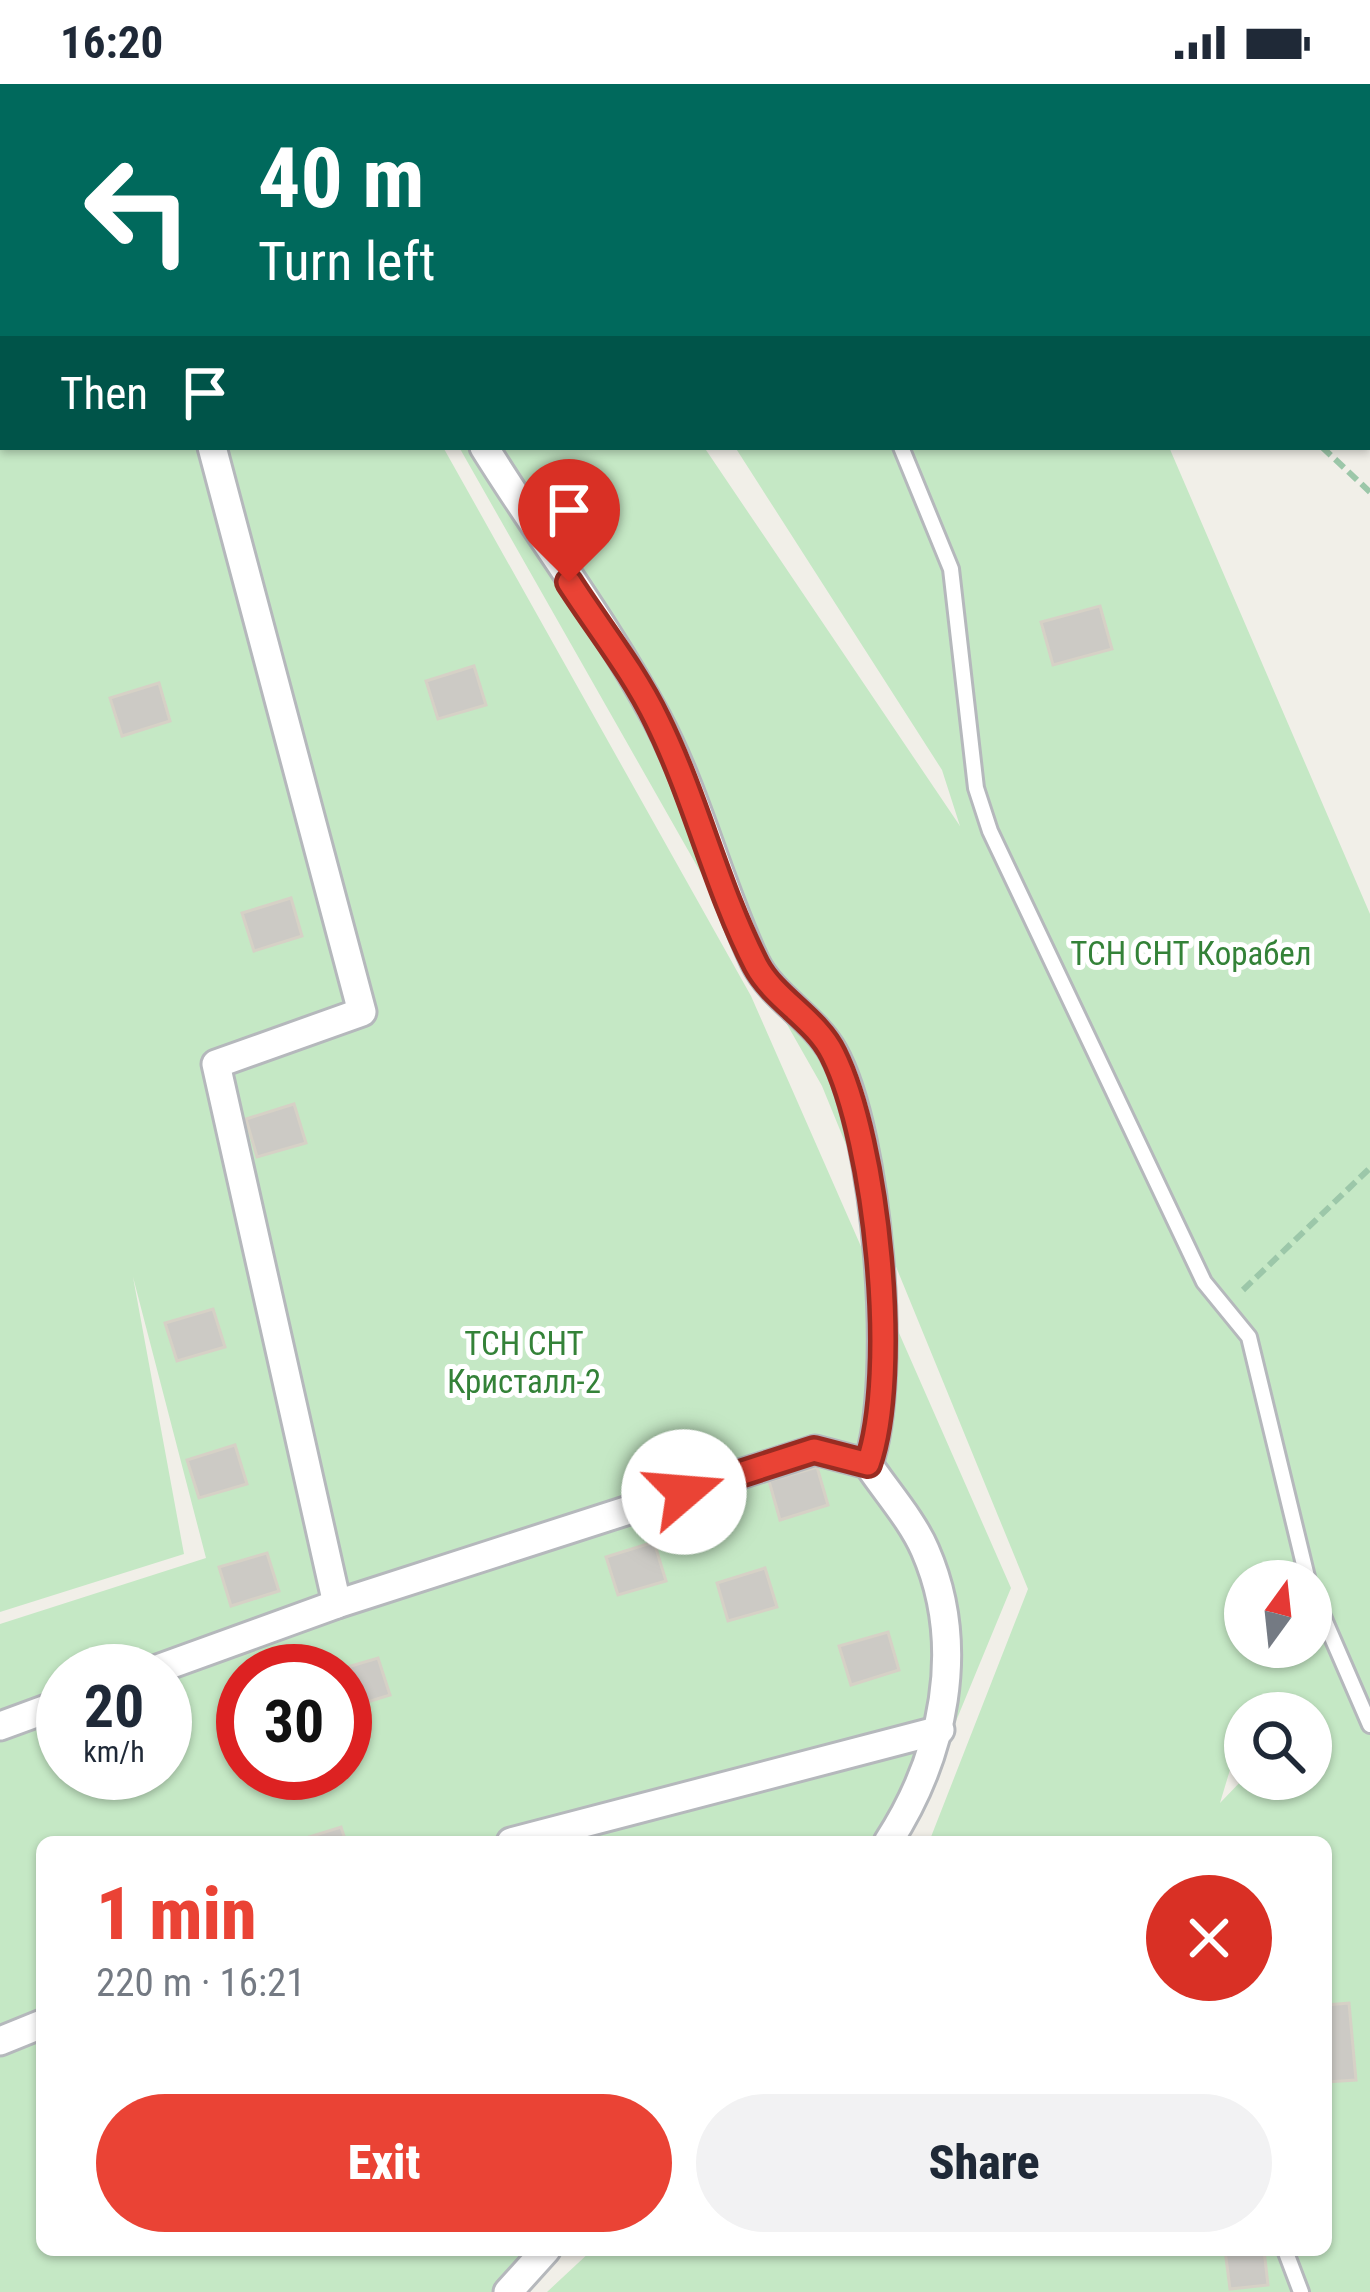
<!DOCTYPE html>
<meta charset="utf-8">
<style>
body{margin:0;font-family:"Roboto Condensed",sans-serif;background:#f2f2f3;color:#1f2937;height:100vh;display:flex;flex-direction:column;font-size:45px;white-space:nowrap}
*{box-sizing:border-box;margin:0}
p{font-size:39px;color:#747a83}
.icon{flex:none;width:66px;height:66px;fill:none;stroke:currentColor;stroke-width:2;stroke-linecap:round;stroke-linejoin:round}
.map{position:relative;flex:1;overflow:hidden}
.details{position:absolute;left:36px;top:1752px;width:1296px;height:420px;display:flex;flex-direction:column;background:#fff;border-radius:18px;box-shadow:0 3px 9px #0004}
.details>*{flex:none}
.top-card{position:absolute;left:0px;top:0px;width:1371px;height:366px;box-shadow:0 3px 9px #0004;background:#00695c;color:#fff;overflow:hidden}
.needle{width:78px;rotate:15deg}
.fabs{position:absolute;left:1224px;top:1476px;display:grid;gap:24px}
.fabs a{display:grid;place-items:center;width:108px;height:108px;border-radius:50%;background:#fff;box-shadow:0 3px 9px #0004;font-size:60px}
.speed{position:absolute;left:36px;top:1560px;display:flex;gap:24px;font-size:60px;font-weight:700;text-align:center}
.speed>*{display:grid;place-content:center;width:156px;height:156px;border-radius:50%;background:#fff;box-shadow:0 3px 9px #0004;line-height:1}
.speed small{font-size:30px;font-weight:400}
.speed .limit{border:18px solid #d22;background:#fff;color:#111}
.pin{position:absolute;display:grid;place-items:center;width:102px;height:102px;color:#fff;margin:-123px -51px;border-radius:50% 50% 50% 0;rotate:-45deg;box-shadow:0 0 12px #0007}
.pin .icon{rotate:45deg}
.me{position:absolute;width:132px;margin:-66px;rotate:72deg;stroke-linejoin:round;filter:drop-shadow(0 0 9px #0008)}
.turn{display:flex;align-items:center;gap:42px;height:252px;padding:0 60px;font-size:54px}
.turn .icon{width:156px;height:156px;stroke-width:2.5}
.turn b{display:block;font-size:84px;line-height:102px}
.then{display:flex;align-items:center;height:114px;padding:0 60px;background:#0003;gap:24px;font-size:45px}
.round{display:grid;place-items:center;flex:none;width:126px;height:126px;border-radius:63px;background:#f2f2f3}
.head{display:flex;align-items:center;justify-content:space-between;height:204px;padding:0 60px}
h1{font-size:72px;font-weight:800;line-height:90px;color:#ea4335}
.primary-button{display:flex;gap:24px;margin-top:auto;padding:24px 60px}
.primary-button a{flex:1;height:138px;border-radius:72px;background:#ea4335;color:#fff;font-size:48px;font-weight:800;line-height:138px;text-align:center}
.primary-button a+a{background:#f2f2f3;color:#1f2937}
.status{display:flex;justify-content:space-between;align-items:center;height:84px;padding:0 60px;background:#fff;direction:ltr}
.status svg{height:33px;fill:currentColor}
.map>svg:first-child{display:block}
.green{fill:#c5e8c5;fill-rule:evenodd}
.building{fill:#cccac5;stroke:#d6d1c6;stroke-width:3}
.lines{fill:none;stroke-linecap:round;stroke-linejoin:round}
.service-casing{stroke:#b5b8bc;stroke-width:20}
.minor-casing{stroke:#b5b8bc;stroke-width:33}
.path{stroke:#9cc7a9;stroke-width:6;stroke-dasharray:12 6;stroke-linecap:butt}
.service{stroke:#fff;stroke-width:14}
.minor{stroke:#fff;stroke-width:27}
.route-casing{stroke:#982c22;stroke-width:30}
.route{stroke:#ea4335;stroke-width:21}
.labels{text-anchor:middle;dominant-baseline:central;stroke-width:10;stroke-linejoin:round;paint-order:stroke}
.park-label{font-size:33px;fill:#348238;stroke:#fff}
</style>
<div class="status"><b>16:20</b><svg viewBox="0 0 49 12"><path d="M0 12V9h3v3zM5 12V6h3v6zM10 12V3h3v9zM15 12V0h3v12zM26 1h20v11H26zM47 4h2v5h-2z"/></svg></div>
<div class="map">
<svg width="1370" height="2208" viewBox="0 0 1370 2208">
<rect width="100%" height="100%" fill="#f1efe8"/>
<g class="green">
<path d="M0 0H346L3 3V363H443L751 912 1011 1504 906 1758H42V2166H569L517 2208H0V1540L206 1474 133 1193 184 1470 0 1528ZM63 1587H165V1689H63ZM243 1587H345V1689H243Z"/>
<polygon points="364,0 1013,0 1014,3 359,3"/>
<path d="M459 363H704L960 742 942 686 735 363H1169L1370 830V2208H547L592 2166H1326V1758H929L1028 1505 822 1002ZM1245 1497H1311V1563H1245ZM1251 1616 1256 1629H1311V1695L1245 1693 1220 1719Z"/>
</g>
<g class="building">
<polygon points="1100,522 1112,565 1053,581 1041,538"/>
<polygon points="474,582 486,621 438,635 426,597"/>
<polygon points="159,599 170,637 122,652 110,614"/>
<polygon points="291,814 302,852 254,867 242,829"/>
<polygon points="294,1020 306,1059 257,1073 246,1035"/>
<polygon points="213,1225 225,1263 177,1277 165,1239"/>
<polygon points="235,1361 247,1400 199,1414 187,1376"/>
<polygon points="817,1383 828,1421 780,1436 769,1397"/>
<polygon points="654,1458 666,1497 618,1511 606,1473"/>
<polygon points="267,1469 279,1507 231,1522 219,1483"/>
<polygon points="765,1484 777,1523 728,1537 717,1499"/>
<polygon points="888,1548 899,1586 851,1601 839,1562"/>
<polygon points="378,1574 390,1611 345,1625 345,1587 334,1587"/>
<polygon points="341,1743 346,1758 293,1758 306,1754"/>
<polygon points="1349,1919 1356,1996 1326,1998 1326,1921"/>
<polygon points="1225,2166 1264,2166 1268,2201 1230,2205"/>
</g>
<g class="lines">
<g class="service-casing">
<g id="service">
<polyline points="753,0 754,3"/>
<polyline points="901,363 951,485 976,704 990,747 1204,1198 1249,1253 1308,1497"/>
<polyline points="1311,1505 1370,1641"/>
<polyline points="1285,2166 1301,2208"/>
</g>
</g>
<g class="minor-casing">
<g id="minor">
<polyline points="103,0 104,3"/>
<polyline points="345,3 347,0"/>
<polyline points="212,363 362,928 216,980 337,1520"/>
<path d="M484 363C540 453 606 540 656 633 697 710 718 799 755 878 772 913 814 934 833 968 878 1049 898 1294 868 1380"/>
<path d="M152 1587 337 1520 815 1366 868 1380C886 1407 912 1436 925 1466 967 1562 944 1672 888 1758"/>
<polyline points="0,1642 63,1619"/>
<polyline points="511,1758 940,1646"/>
<polyline points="0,1957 42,1940"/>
<polyline points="508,2208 546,2166"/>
</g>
</g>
<g class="path">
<polyline points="1041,0 1042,3"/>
<polyline points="1322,363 1370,408"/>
<polyline points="1243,1206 1370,1084"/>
</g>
<use href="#service" class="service"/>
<use href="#minor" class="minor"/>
</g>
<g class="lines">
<g class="route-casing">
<path id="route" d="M569 498C598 543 634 588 657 636 696 715 716 803 756 881 774 915 816 935 833 970 877 1058 900 1289 868 1380L814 1366 684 1408"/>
</g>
<use href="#route" class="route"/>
</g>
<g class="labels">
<g class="park-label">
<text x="1191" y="869">ТСН СНТ Корабел</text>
<text x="524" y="1259">ТСН СНТ<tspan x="524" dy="38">Кристалл-2</tspan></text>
</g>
</g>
</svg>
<div class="fabs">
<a><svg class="needle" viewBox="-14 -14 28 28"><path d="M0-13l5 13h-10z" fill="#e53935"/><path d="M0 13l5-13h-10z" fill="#747a83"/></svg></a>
<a><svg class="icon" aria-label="search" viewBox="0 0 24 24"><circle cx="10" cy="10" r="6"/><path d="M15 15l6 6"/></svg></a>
</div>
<div class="speed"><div>20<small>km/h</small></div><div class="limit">30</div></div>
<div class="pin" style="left:569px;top:498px;background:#d93025"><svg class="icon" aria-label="arrive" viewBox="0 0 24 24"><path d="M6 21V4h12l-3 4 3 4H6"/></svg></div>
<svg class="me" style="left:684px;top:1408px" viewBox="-20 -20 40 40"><circle r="19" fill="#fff"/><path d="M0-13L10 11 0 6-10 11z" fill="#ea4335"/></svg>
<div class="top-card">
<div class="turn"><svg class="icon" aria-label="left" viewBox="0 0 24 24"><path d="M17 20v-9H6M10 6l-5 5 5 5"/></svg><div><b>40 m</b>Turn left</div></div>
<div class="then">Then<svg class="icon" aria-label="arrive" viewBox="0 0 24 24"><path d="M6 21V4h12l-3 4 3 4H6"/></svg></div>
</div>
<section class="details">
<div class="head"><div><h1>1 min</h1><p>220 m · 16:21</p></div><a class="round" style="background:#d93025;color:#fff"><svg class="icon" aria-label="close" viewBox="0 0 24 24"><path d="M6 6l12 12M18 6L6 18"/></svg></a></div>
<div class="primary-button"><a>Exit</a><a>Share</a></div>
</section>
</div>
